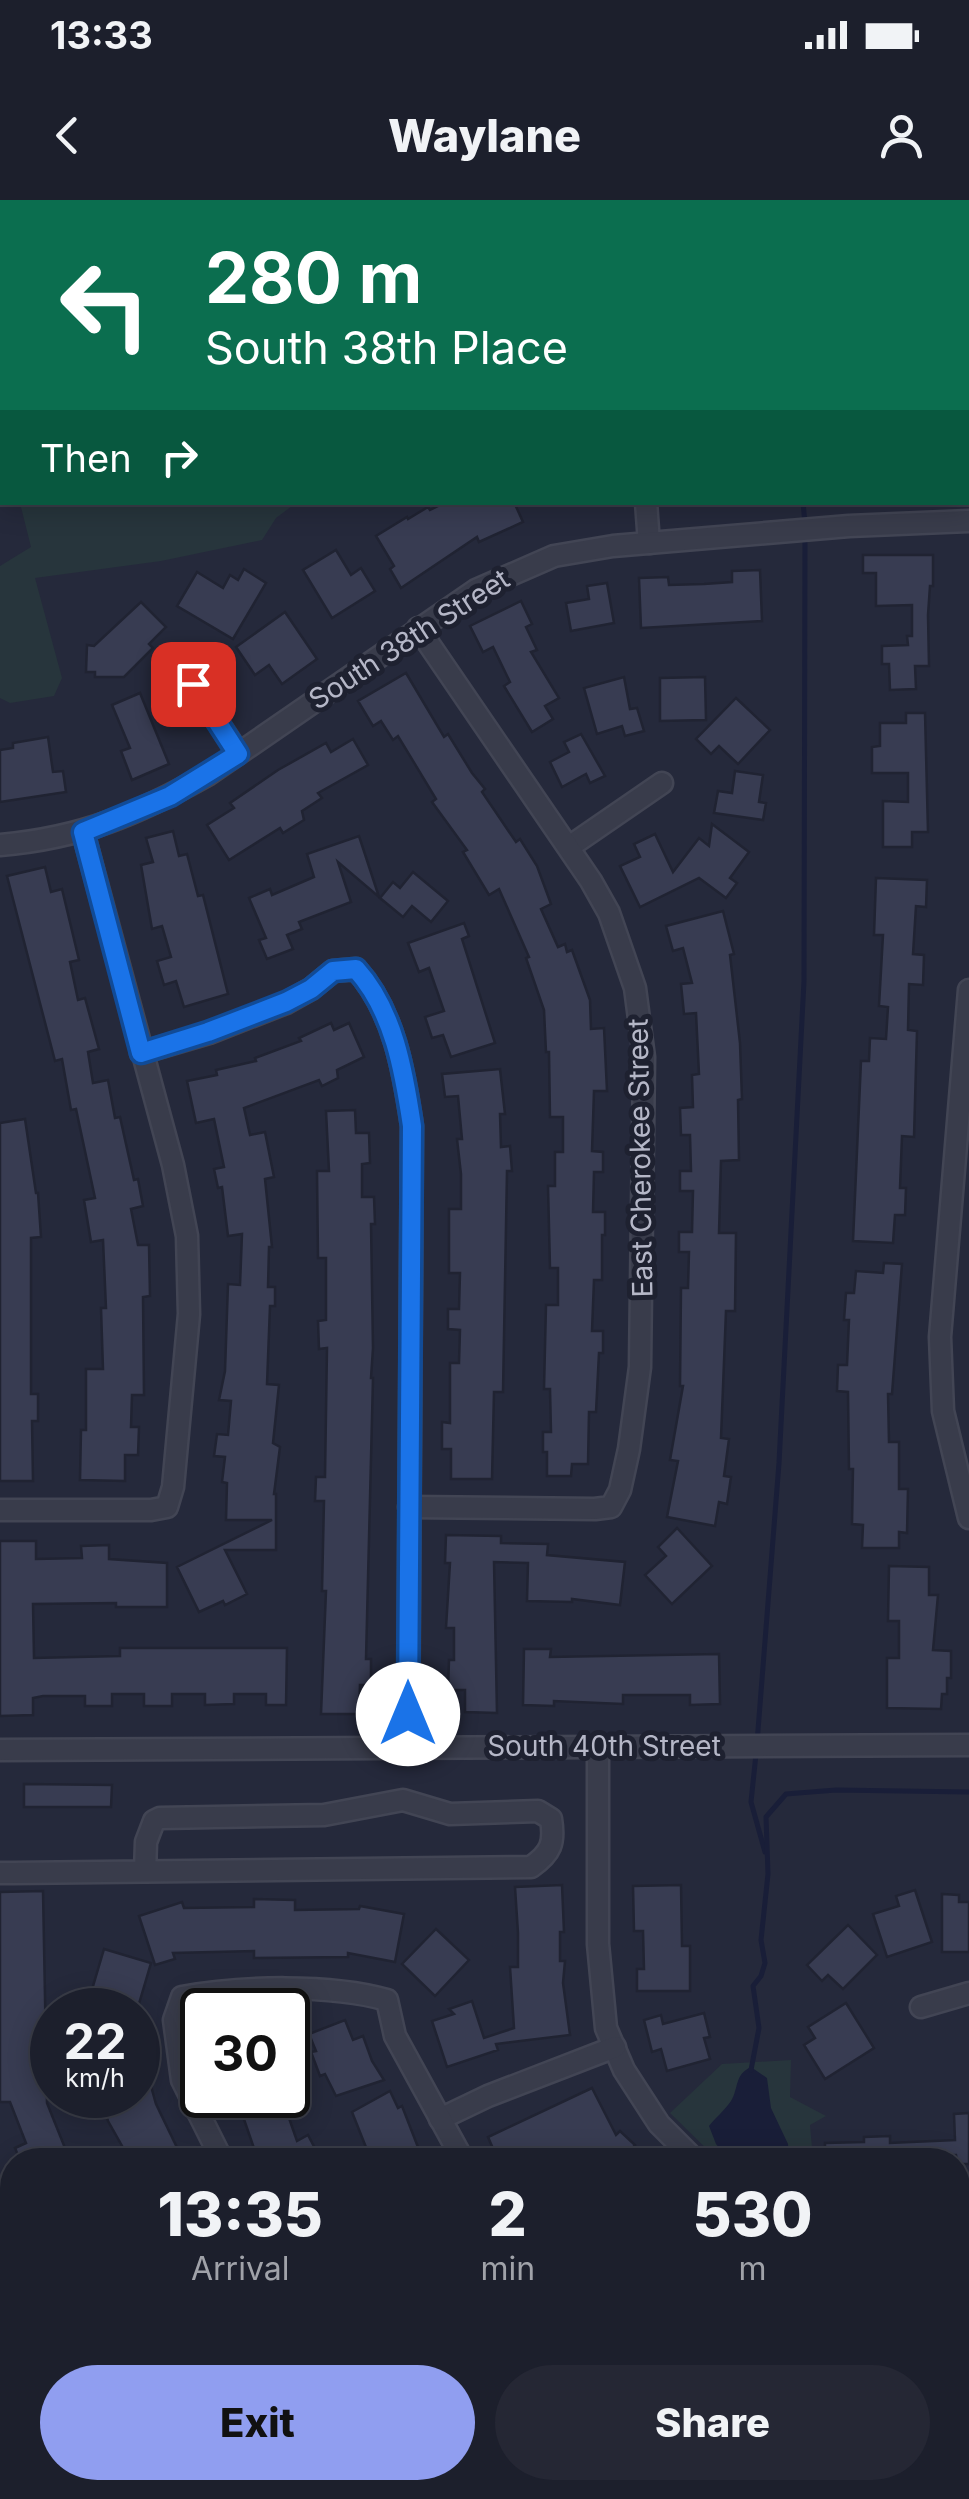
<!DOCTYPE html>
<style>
body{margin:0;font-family:Inter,sans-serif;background:#252734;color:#f1f3f6;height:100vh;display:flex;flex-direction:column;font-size:38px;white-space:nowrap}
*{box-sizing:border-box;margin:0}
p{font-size:32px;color:#a0a2a9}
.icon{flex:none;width:55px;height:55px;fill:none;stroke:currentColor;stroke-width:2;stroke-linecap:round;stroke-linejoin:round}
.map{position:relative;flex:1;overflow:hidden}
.panel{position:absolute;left:0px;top:1948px;width:970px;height:352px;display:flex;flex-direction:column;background:#1c1f2c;border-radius:40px 40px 0 0;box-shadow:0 5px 25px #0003,0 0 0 2px #3a3d48}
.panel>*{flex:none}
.hud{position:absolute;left:0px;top:0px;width:970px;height:305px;box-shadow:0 5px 25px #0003,0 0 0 2px #3a3d48;background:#0b6e4f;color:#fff;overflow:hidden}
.speed{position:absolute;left:30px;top:1788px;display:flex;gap:20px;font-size:50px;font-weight:700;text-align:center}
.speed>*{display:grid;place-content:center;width:130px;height:130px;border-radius:50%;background:#1c1f2c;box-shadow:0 5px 25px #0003,0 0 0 2px #3a3d48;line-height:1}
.speed small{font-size:25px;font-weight:400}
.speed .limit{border:5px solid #111;border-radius:15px;background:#fff;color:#111}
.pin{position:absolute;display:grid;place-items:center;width:85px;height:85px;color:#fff;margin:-42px;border-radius:20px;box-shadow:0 5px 15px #0006}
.me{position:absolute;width:110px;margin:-55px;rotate:0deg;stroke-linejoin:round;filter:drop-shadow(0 0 8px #0008)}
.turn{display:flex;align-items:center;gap:35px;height:210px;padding:0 40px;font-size:45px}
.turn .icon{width:130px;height:130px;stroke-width:2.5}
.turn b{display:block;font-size:70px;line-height:85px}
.then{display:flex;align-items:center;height:95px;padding:0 40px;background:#0003;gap:20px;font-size:38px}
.eta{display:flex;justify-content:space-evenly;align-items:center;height:170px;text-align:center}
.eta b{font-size:60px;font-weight:800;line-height:70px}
.action{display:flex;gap:20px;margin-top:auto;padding:20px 40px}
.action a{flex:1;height:115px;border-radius:60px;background:#909ef0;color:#111;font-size:40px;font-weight:800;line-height:115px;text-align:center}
.action a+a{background:#252734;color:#f1f3f6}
.status{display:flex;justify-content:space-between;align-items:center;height:70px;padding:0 50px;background:#1c1f2c;direction:ltr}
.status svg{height:28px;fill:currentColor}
header{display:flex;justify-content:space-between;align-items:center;height:130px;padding:0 40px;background:#1c1f2c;font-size:45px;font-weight:800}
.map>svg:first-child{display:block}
.green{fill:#27353c}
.water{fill:#191e38}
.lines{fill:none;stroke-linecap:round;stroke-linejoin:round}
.stream{stroke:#191e38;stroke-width:5}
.building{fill:#383c52;stroke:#202332;stroke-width:2.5}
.minor-casing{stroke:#424554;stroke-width:25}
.minor{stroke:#393c4b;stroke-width:20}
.route-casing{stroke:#114b97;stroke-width:25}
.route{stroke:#1a73e8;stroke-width:18}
.labels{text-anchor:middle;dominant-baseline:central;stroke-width:10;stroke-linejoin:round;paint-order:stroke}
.street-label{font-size:28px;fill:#b5b7c7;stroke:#1e2130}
</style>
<div class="status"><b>13:33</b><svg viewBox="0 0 49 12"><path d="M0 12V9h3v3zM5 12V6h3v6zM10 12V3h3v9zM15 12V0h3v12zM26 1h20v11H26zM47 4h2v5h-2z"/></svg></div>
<header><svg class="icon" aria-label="back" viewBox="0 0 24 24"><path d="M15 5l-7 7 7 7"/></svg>Waylane<svg class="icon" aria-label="person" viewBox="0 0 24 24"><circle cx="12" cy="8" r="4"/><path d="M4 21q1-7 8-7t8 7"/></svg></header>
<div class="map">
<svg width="969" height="2299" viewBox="0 0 969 2299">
<rect width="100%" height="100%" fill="#25293b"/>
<g class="green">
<polygon points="0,0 274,0 276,2 2,2 2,264"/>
<polygon points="20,303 20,302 296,303 276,318 262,340 161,361 35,378 62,478 54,496 10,503 0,498 0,366 31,347"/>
<polygon points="791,1860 790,1897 826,1916 810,1925 813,1960 718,1960 670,1913 722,1864"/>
</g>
<g class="water">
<path d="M751 1867 767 1878 771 1908 788 1944 789 1960H729L716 1944 709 1926C715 1918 725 1910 731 1901 739 1888 734 1875 751 1867Z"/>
<polygon points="455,2288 748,2288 746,2299 451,2299"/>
</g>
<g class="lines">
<g class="stream">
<polyline points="786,0 786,2"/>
<polyline points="803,302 805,324"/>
<polyline points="757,1543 779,1263 804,781 805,335"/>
<polyline points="756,1554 751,1602 765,1652"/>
<polyline points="751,1870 759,1828 753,1786 761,1776 765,1763 761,1740 768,1674 766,1617 786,1594 836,1590 969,1592"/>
<polyline points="102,2299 123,2288"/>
</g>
</g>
<g class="building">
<polygon points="446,302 514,302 523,322 479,342 477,337 401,388 390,369 394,366 376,336 407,317 408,319 428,307 430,310"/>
<polygon points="336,350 351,375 361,368 375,391 332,418 303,370"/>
<polygon points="863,355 933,355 933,386 930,386 928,415 929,466 915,466 916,489 890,490 889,464 882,464 882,446 908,445 907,436 912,436 912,405 876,406 876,373 863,373"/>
<polygon points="244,369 266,383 233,439 177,406 197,372 223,388 230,375 238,380"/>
<polygon points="760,370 762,421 641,428 639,378 668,377 669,385 704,384 732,382 732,371"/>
<polygon points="607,383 614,423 571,431 566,403 589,399 587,386"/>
<polygon points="521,401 532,424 526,427 537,450 531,452 559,498 545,506 553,519 532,532 504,486 510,482 493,447 483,452 470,426"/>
<polygon points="141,402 166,427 149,444 153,448 124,477 95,477 95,472 86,472 87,445 94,446"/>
<polygon points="285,412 317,459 282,484 269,465 255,475 236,447"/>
<polygon points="406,473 444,537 448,534 472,573 485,589 482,592 516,642 520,639 537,666 551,704 541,709 558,747 565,744 567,752 572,750 590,800 591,829 604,828 607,891 594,891 592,951 603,952 603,972 594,972 593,1012 605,1012 605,1035 602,1035 602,1080 594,1080 592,1131 603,1131 603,1153 599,1153 596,1212 589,1212 588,1264 572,1264 571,1276 547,1276 547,1252 543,1252 543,1232 551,1232 550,1189 544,1189 546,1105 558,1105 558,1068 550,1068 548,986 555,986 555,952 563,952 563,917 550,917 549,852 546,852 544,810 526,758 529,757 499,689 489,695 463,652 467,650 432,602 436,599 398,536 393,540 381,521 373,526 358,501"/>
<polygon points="624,477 630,509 637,508 644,531 625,536 622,526 597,534 584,488"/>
<polygon points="705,477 706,520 660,521 660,478"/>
<polygon points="140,493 169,564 132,580 121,551 130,548 112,505"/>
<polygon points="736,498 770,530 738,564 719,546 711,554 696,539"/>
<polygon points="906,513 925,513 928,632 912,632 912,647 883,647 883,601 908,602 908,573 872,573 872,547 880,546 880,523 906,523"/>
<polygon points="581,534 605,576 590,583 586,574 562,587 550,562 569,552 564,542"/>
<polygon points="48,537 53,572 63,571 66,592 0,602 0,550 13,548 13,543"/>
<polygon points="353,539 368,565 318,593 322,598 302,611 304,620 283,633 280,628 229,660 207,625 234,608 230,603 278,570 326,543 331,552"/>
<polygon points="735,571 763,575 759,602 766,603 763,620 714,613 718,591 732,593"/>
<polygon points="712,624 749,652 730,678 737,683 726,698 699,678 640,707 620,666 640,657 634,644 655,634 673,672 699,638 709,646"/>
<polygon points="173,631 179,656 187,654 198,696 203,695 228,794 184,807 176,781 164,785 157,761 171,757 162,726 152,729 141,665 153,662 146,638"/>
<polygon points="359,636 379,697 338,662 351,702 299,722 302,729 287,735 293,749 267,759 259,740 266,738 249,698 270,689 272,695 314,677 307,654"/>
<polygon points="45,667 51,692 62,689 79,760 70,762 78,800 85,798 99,849 88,852 93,883 108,880 115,918 120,917 134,980 138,979 143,1006 131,1009 138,1045 149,1045 150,1096 143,1097 144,1195 132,1195 131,1227 139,1227 138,1255 125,1255 125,1281 80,1280 81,1230 86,1230 86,1169 103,1169 101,1108 106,1108 103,1040 91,1042 84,1000 95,998 76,909 71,910 62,859 55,861 7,676"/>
<polygon points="413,672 448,701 431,722 412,706 403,717 380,698 393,682 400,688"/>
<polygon points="876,678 927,680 926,707 916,706 913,754 924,755 923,785 909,784 908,830 917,831 914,937 902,936 900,988 906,988 905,1015 895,1015 893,1043 853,1041 861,861 869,861 870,838 886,839 888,807 879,806 883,735 874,735"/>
<polygon points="723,711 734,754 730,755 740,843 742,899 738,900 739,960 721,961 719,1033 736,1033 735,1111 726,1111 721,1238 729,1239 724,1276 731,1277 727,1304 719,1302 715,1326 667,1317 678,1261 670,1260 683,1186 680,1186 681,1088 688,1088 689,1052 679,1052 679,1032 692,1032 693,991 680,991 680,971 691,971 690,935 681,935 680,908 693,907 692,875 699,874 696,813 684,814 681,784 692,783 683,748 673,751 666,726"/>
<polygon points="464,723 469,736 462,739 495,843 451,857 443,835 432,838 425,817 444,811 429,768 419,772 408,743"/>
<polygon points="331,823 334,830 349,823 364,857 337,870 338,878 322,886 319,880 244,908 250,935 265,932 274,977 265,979 272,1047 269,1047 268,1087 275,1087 275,1106 270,1106 267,1184 279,1185 273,1243 280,1247 274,1294 276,1294 276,1350 225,1350 247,1394 225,1405 223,1401 199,1412 177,1367 272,1320 226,1320 227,1283 222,1282 225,1257 214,1256 217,1234 228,1235 231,1201 219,1200 225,1171 228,1084 240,1085 242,1034 228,1036 222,987 218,988 214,969 224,967 214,919 196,923 187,881 217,875 216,870 256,861 255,858 301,841 299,838"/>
<polygon points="500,869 505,914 500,914 501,947 510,946 512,971 507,971 503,1192 494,1192 492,1279 451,1279 451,1249 442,1249 442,1222 450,1223 450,1163 459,1163 460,1130 448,1129 448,1109 459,1109 460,1073 449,1073 449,1009 461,1009 461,974 457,939 462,939 458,896 445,897 442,874"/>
<polygon points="355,910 356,933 369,933 370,963 362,964 362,997 374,997 375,1024 371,1024 373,1148 371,1178 373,1178 366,1459 371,1459 371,1485 360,1485 359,1514 321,1514 326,1391 322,1391 324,1301 315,1301 316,1277 325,1277 327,1148 319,1149 318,1121 326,1120 326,1058 318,1058 317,971 329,971 326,911"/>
<polygon points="25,919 36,993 38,993 41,1037 31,1038 31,1194 38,1194 38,1221 32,1221 33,1281 0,1281 0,923"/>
<polygon points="884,1063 902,1064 892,1194 888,1194 889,1242 899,1242 899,1289 908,1289 907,1333 899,1332 899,1348 862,1348 863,1325 852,1324 853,1269 849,1269 848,1192 837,1191 838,1165 847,1165 849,1120 844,1120 846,1093 854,1093 856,1071 883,1073"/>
<polygon points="677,1328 712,1366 672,1404 645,1375 666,1356 658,1347"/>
<polygon points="446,1335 501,1336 501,1343 548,1344 547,1355 625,1362 620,1405 572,1399 572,1402 527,1401 528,1363 494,1362 497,1513 465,1512 465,1490 448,1490 449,1460 454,1460 454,1428 446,1428 450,1363 445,1363"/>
<polygon points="0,1341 36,1341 36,1359 82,1358 81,1346 109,1345 109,1359 167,1363 167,1407 116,1407 116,1403 33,1404 34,1458 120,1456 120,1448 287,1448 286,1505 266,1505 266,1494 234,1494 234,1504 205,1505 205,1494 172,1494 172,1506 144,1506 144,1494 112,1494 112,1506 85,1506 85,1496 43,1496 33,1498 33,1515 0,1516"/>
<polygon points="889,1366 929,1367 929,1395 938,1395 933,1450 951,1451 951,1478 947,1478 947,1494 942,1494 941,1509 887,1508 887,1458 899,1458 899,1421 888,1421"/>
<polygon points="524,1449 551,1449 550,1457 719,1454 720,1504 690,1505 690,1495 623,1495 623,1504 554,1501 554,1506 523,1505"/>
<polygon points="24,1584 112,1585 111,1607 24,1607"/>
<polygon points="562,1685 564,1732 560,1732 560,1761 565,1761 563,1783 570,1835 496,1844 498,1850 447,1867 432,1821 454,1814 449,1809 472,1801 484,1838 514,1828 510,1767 518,1767 518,1733 515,1687"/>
<polygon points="681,1685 682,1746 690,1746 690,1791 637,1791 637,1769 644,1769 643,1731 634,1731 633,1686"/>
<polygon points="915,1690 932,1742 887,1757 873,1714 899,1706 896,1696"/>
<polygon points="43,1691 47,1903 67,1953 51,1960 20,1960 15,1948 26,1943 10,1902 0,1902 0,1692"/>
<polygon points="942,1694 959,1695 959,1702 969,1702 969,1752 942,1752"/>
<polygon points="254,1699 295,1700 295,1710 359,1709 360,1706 404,1714 395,1762 348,1753 348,1757 254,1758 254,1751 173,1753 175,1759 155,1765 139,1716 182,1702 184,1708 254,1707"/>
<polygon points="848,1725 877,1755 843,1789 828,1775 822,1781 807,1765"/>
<polygon points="436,1729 469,1760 435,1796 402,1764"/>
<polygon points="104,1749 151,1763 138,1807 91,1793"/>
<polygon points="846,1803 874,1848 825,1879 804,1845 815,1838 808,1827"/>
<polygon points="704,1813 710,1837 704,1838 710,1859 667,1871 661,1849 652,1852 644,1820 661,1815 663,1824"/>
<polygon points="345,1820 353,1840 363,1836 372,1861 384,1880 336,1896 325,1874 320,1876 311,1852 316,1851 309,1834"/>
<polygon points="138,1854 142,1854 156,1904 183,1960 130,1960 108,1921 101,1895 138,1895"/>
<polygon points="592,1888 616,1935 620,1931 635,1945 621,1960 498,1960 488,1937"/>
<polygon points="390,1891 398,1908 402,1906 423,1960 371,1960 352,1912"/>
<polygon points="248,1895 275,1895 277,1900 282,1898 297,1941 308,1935 321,1960 258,1960 237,1899"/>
<polygon points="969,1913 969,1964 958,1964 956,1955 929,1956 929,1960 825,1960 825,1943 864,1942 864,1937 890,1936 890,1943 955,1940 954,1914"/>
</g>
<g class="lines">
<g class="minor-casing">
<g id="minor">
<polyline points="646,302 649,343"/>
<polyline points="193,484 238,553"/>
<path d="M0 645C82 638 138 614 209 574L476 390 554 356 613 346 849 326 969 321"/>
<polyline points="569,647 662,583"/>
<polyline points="969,790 940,1137 943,1211 969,1318"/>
<path d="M141 853 209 833 286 803 311 789 333 771 356 769C394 811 404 872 412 926L408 1548"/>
<polyline points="409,1307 595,1309 611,1307 620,1290 629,1249 640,1167 644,857 635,788 609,713 591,681 418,428"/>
<polyline points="0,1310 151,1310 167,1307 173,1287 189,1114 187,1036 173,965 83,632"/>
<polyline points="598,1546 598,1744 606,1828 624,1870 659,1924 695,1960"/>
<polyline points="0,1550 969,1545"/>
<path d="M0 1673H13L531 1667C551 1653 555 1643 551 1619L538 1611 450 1614 403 1600 324 1615 160 1618 154 1621 146 1642 145 1671"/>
<polyline points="921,1807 969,1793"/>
<polyline points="440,1919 488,1896 615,1847"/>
<path d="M222 1960 182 1880 174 1820 182 1797C239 1786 332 1784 387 1800L395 1836 463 1960"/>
<polyline points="0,1996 12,2020"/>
<polyline points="154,2288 161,2299"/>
<polyline points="287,2299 293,2288"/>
<polyline points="842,2299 899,2288"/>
</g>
</g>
<use href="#minor" class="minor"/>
</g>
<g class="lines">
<g class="route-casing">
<path id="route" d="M193 484 238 554 170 596 83 632 141 853 208 832 286 802 311 789 333 771 356 769C394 811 404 872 412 926L408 1514"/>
</g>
<use href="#route" class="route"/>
</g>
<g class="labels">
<g class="street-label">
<text transform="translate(409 439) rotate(-33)">South 38th Street</text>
<text transform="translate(640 958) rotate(-91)">East Cherokee Street</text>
<text x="604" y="1546">South 40th Street</text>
</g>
</g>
</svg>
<div class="speed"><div>22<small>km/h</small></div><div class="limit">30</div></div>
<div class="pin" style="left:193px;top:484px;background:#d93025"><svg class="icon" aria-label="arrive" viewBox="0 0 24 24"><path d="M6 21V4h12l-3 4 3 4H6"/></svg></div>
<svg class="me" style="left:408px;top:1514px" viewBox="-20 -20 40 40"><circle r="19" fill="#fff"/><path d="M0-13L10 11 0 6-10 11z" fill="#1a73e8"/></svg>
<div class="hud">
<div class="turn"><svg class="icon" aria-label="left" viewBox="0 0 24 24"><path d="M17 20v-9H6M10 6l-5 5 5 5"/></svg><div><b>280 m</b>South 38th Place</div></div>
<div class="then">Then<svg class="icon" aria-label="right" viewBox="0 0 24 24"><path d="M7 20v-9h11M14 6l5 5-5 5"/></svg></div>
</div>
<section class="panel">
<div class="eta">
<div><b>13:35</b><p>Arrival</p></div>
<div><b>2</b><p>min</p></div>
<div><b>530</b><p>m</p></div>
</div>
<div class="action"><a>Exit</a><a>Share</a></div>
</section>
</div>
